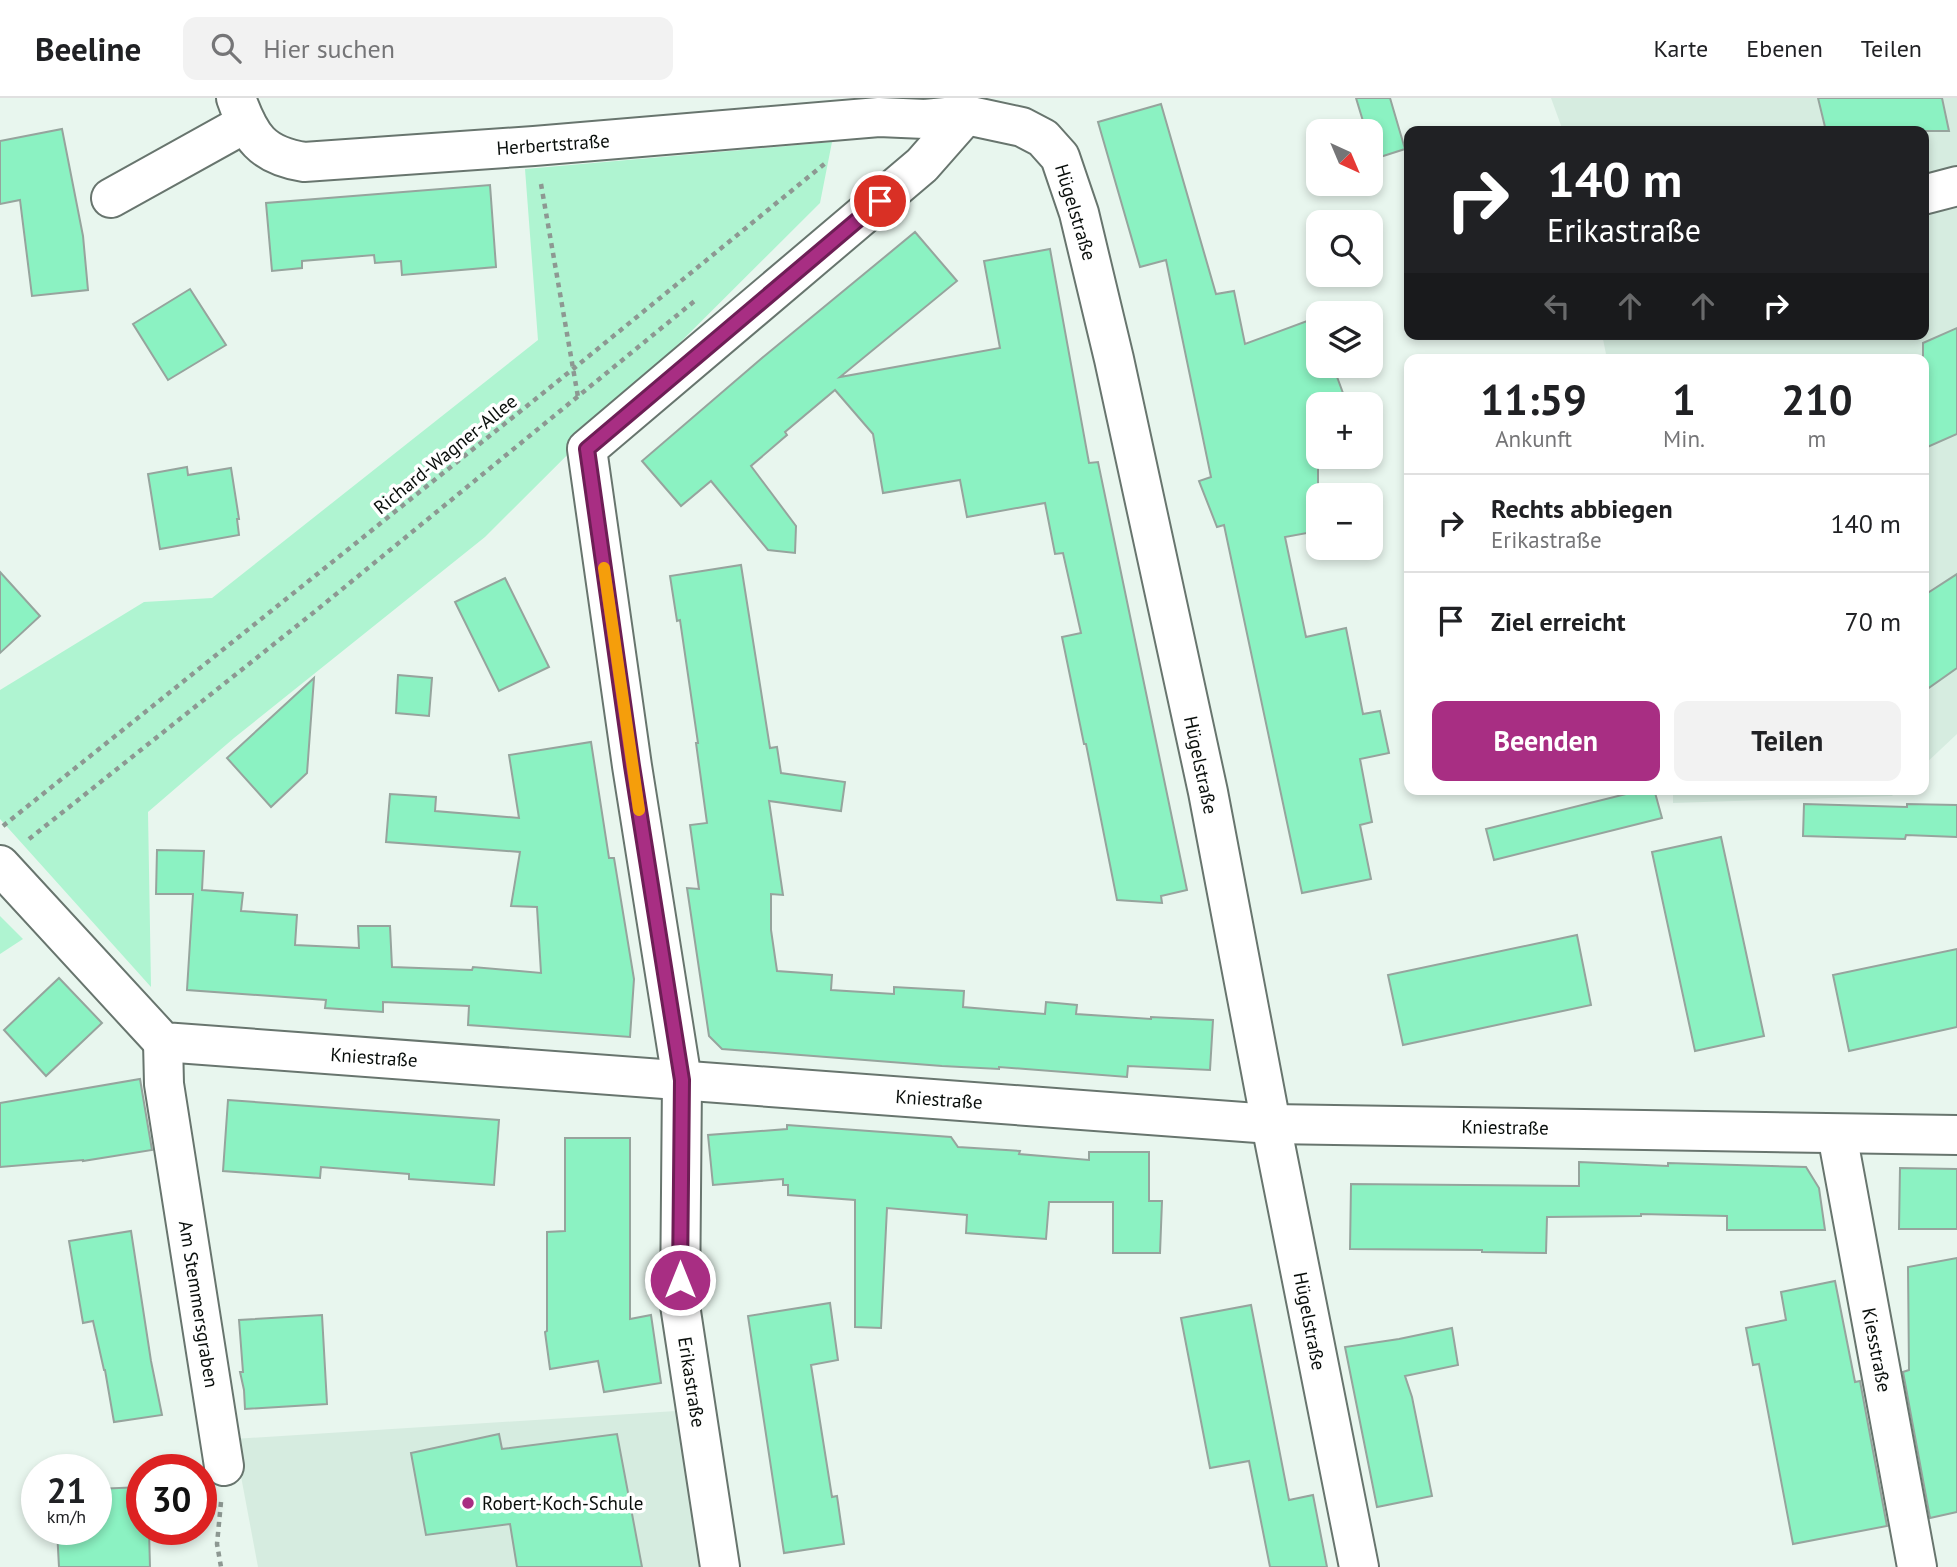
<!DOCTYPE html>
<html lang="de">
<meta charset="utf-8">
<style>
body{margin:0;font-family:"PT Sans",sans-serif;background:#f2f2f2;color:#202124;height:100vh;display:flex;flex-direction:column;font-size:26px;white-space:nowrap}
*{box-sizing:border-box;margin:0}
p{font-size:23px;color:#757577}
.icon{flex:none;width:38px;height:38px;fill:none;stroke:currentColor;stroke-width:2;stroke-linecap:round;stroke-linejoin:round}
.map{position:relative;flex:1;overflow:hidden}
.panel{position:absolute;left:1404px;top:256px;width:525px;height:441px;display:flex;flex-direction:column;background:#fff;border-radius:14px;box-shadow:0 4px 10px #0003}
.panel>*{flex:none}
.hud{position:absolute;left:1404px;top:28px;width:525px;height:214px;border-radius:14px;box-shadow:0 4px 10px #0003;background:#202124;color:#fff;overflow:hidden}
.needle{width:46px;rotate:136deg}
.fabs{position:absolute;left:1306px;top:21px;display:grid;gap:14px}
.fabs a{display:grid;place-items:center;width:77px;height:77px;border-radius:14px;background:#fff;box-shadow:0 4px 10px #0003;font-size:35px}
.speed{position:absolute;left:21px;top:1356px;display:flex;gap:14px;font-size:35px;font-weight:700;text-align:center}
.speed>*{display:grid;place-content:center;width:91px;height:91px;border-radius:50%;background:#fff;box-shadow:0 4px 10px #0003;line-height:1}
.speed small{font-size:18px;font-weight:400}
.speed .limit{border:10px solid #d22;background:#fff;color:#111}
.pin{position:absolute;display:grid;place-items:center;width:60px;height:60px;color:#fff;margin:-30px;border:4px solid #fff;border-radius:50%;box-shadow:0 2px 7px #0007}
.me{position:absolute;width:77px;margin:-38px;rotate:0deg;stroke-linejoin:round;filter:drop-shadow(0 0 5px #0008)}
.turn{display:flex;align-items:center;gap:24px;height:147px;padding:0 28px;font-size:32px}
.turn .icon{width:91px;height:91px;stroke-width:2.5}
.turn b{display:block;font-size:49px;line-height:60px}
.lanes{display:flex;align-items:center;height:66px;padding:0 28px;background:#0003;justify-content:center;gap:35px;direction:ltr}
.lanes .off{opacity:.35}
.eta{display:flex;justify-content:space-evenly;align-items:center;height:119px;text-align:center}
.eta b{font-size:42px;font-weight:700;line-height:49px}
.cta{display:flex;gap:14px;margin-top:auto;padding:14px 28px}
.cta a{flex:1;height:80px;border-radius:14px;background:#a82e83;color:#fff;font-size:28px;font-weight:700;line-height:80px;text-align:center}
.cta a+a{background:#f2f2f2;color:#202124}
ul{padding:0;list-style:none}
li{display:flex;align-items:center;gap:21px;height:98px;padding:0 28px;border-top:2px solid #e0e0e0}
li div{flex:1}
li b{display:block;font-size:26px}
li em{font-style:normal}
header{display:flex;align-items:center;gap:42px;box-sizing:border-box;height:98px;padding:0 35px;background:#fff;border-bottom:2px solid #e0e0e0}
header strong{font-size:33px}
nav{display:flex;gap:38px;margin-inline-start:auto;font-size:24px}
.search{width:490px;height:63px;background:#f2f2f2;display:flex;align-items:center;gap:18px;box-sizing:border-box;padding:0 24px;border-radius:14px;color:#757577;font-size:26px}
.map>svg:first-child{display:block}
.built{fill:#d6ece0}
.green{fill:#aff4d1}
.building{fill:#8bf2c2;stroke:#96a49d;stroke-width:2}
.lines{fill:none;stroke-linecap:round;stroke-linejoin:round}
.minor-casing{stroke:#68756e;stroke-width:42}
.path{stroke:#8d9892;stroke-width:4.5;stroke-dasharray:5 5;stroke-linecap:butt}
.minor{stroke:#fff;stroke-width:38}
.route-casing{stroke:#6d1e55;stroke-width:18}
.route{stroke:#a82e83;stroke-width:12}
.slow{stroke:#f59e0b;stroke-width:12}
.poi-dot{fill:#a82e83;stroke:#fff;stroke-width:2.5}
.labels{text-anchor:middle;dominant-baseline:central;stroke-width:7;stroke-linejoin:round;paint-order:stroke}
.street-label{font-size:19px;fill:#0a0f0c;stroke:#fff}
.poi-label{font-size:19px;fill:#0a0f0c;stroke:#fff;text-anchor:start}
</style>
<header>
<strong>Beeline</strong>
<div class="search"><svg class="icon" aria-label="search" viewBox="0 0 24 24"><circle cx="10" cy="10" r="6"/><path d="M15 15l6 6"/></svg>Hier suchen</div>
<nav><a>Karte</a><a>Ebenen</a><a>Teilen</a></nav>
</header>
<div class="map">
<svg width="1957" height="1469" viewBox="0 0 1957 1469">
<rect width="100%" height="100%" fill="#e8f6ee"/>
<g class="built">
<polygon points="1551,0 1957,0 1957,636 1923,668 1923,261 1607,261 1602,236 1923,236 1923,33 1563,33"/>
<polygon points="1673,691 1899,691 1892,698 1673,705"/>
<polygon points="676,1313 699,1469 258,1469 234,1341"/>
</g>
<g class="green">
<polygon points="832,44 820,105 485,439 234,640 148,714 151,889 0,721 0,592 144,504 212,500 538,242 525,71"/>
<polygon points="0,818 23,841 0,856"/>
</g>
<g class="building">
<polygon points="1356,0 1390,0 1405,51 1374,61 1370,47 1370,33 1366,33"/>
<polygon points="1818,0 1942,0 1949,33 1826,33"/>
<polygon points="1161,6 1216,196 1234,193 1245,246 1318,219 1318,268 1333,268 1347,306 1318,306 1318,433 1285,439 1306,539 1346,530 1363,616 1380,613 1389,655 1360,661 1372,724 1360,727 1371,781 1302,795 1224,427 1217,429 1199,383 1211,379 1166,162 1140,169 1098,24"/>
<polygon points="62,31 83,138 88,192 32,198 20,102 0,106 0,43"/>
<polygon points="490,87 496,169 402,177 401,163 375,165 374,157 302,163 302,170 272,173 266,105"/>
<polygon points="915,134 957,183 840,279 1000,250 984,163 1050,151 1089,365 1098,364 1187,792 1161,798 1162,805 1117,802 1086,646 1084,646 1062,539 1081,535 1063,455 1055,456 1045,405 967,419 960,382 883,395 873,336 835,292 785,334 787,337 751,368 796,428 795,455 768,452 711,383 681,408 642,363 762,260"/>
<polygon points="190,191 226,247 168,282 133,226"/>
<polygon points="1957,230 1957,336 1923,351 1923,245"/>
<polygon points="187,369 188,377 231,370 239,421 237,421 239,437 160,451 148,376"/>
<polygon points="741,467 770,650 777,649 781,675 845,684 841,713 769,703 783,797 771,796 771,832 777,873 832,877 831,892 894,896 894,889 964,893 963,909 1045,916 1046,904 1077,907 1076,916 1151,921 1151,919 1213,922 1210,972 1128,968 1127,979 999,969 999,971 942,968 722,951 709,938 687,790 699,791 690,727 707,725 696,645 698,645 680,522 677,523 670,478"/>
<polygon points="0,474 40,518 0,555"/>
<polygon points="1957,476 1957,570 1923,594 1923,498"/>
<polygon points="505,480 549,569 499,593 455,504"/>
<polygon points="398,577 432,580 429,618 396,615"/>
<polygon points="314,580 307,675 271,709 227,660"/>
<polygon points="591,644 609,760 614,760 634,881 630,939 468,927 469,908 383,904 383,914 325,910 326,902 187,892 193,796 156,796 157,752 204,753 202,792 243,795 241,813 297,817 295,847 359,850 358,828 390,828 392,869 472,872 473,869 541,875 537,809 511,808 520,754 386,744 390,696 436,699 435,713 519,720 509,657"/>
<polygon points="1646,691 1654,691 1662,720 1494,762 1486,731"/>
<polygon points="1804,706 1907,709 1907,706 1957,707 1957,739 1906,737 1905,741 1803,738"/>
<polygon points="1721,739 1764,938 1695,953 1652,754"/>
<polygon points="1577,837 1591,907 1403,947 1388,877"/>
<polygon points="1957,851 1957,929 1849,953 1833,877"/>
<polygon points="59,880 102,925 46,978 4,932"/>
<polygon points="140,981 152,1052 83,1063 83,1062 0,1069 0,1005"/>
<polygon points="228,1002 499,1022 494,1087 409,1081 409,1076 321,1069 320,1080 223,1073"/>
<polygon points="787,1027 951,1039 958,1049 1020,1053 1019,1056 1089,1062 1089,1054 1149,1054 1149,1103 1162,1103 1160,1155 1113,1155 1113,1104 1049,1104 1046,1141 966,1135 967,1117 887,1110 881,1230 855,1229 855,1102 788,1097 788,1087 783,1087 783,1081 713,1087 708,1037 787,1031"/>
<polygon points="565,1040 630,1040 630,1221 651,1217 661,1285 604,1294 598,1263 550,1271 545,1234 547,1233 547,1134 565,1133"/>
<polygon points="1579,1064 1668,1068 1668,1065 1806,1069 1819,1090 1825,1132 1727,1132 1727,1118 1641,1116 1641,1118 1547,1119 1546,1155 1482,1154 1482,1152 1350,1151 1351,1086 1579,1088"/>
<polygon points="1900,1070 1957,1071 1957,1131 1899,1131"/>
<polygon points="131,1133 151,1263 162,1317 114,1324 105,1272 104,1272 93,1223 83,1225 69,1143"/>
<polygon points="1957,1160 1957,1414 1930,1420 1903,1274 1909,1272 1908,1169"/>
<polygon points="1835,1183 1855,1284 1860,1283 1887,1428 1793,1446 1759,1266 1753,1267 1746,1230 1786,1222 1781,1194"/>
<polygon points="830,1205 838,1262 811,1267 832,1399 837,1398 844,1446 784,1455 748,1218"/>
<polygon points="1251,1207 1289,1402 1313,1397 1327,1469 1270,1469 1249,1363 1210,1370 1181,1220"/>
<polygon points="322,1217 327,1306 245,1311 244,1292 240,1274 243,1274 239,1222"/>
<polygon points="1452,1230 1458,1267 1405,1278 1412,1299 1432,1398 1377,1409 1345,1249 1399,1241"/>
<polygon points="499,1336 502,1351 617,1336 642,1469 517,1469 510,1426 426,1437 411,1355"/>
<polygon points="142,1389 142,1432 149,1432 150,1469 59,1469 57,1432 96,1432 96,1391"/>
</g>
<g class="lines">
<g class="minor-casing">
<g id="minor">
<path d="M236 0C250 39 261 57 304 64L534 48 879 19 925 21 966 17 1022 29 1043 40 1060 59 1079 115 1114 261 1208 694 1271 1026 1359 1469"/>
<polyline points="1923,97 1957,88"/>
<polyline points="111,100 246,25"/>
<polyline points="0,767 163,944 1271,1026 1957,1037"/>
<polyline points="163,944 164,986 224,1368"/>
<polyline points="1837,1036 1917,1469"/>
<polyline points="720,1469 680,1207 682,982 632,668 587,351 922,67 966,17"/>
</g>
</g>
<g class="path">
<polyline points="541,86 578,299"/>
<polyline points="3,728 573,271 828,63"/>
<polyline points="29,741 313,515 697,201"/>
<polyline points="221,1404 217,1446 221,1469"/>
</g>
<use href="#minor" class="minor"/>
</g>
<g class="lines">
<g class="route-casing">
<polyline id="route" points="680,1182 682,982 632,668 587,351 880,103"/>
</g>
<use href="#route" class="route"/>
<polyline class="slow" points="604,470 639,712"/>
</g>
<circle class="poi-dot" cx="468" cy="1405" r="7"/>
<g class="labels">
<g class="street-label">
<text transform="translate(553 46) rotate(-4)">Herbertstraße</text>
<text transform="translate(1076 114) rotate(73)">Hügelstraße</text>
<text transform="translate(445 356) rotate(-39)">Richard-Wagner-Allee</text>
<text transform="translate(1201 667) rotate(78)">Hügelstraße</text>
<text transform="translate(374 959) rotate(4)">Kniestraße</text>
<text transform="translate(939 1001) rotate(4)">Kniestraße</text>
<text transform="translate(1505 1029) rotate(1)">Kniestraße</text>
<text transform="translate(199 1206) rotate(81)">Am Stemmersgraben</text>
<text transform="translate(1310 1223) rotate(79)">Hügelstraße</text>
<text transform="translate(1877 1252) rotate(79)">Kiesstraße</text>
<text transform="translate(692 1284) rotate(81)">Erikastraße</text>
</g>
<g class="poi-label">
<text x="482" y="1405">Robert-Koch-Schule</text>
</g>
</g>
</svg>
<div class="fabs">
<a><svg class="needle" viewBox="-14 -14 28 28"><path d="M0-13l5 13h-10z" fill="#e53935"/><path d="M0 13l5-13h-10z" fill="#757577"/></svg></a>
<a><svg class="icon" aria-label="search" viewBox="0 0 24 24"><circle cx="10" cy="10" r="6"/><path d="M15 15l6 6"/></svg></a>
<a><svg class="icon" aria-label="layers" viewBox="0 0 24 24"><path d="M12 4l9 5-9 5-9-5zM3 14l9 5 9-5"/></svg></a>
<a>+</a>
<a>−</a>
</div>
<div class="speed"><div>21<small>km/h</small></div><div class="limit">30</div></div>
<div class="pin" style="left:880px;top:103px;background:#d93025"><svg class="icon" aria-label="arrive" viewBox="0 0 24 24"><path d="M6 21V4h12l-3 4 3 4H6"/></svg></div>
<svg class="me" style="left:680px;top:1182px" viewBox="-20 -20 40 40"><circle r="17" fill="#a82e83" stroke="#fff" stroke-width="3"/><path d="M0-11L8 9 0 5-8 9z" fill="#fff"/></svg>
<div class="hud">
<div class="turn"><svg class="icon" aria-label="right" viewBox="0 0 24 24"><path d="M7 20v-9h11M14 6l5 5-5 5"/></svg><div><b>140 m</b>Erikastraße</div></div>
<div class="lanes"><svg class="icon off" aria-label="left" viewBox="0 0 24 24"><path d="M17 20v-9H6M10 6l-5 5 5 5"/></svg><svg class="icon off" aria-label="ahead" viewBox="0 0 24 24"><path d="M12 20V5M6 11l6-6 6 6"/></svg><svg class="icon off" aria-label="ahead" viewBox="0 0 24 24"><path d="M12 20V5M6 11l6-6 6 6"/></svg><svg class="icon" aria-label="right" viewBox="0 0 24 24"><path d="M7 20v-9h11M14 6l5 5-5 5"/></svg></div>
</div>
<section class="panel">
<div class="eta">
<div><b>11:59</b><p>Ankunft</p></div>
<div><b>1</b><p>Min.</p></div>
<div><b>210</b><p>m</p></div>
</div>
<ul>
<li><svg class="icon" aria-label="right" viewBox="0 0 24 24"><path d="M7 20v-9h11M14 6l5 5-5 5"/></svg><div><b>Rechts abbiegen</b><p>Erikastraße</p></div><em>140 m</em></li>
<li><svg class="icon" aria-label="arrive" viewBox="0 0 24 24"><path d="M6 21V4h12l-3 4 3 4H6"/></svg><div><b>Ziel erreicht</b></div><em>70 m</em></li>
</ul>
<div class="cta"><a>Beenden</a><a>Teilen</a></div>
</section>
</div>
